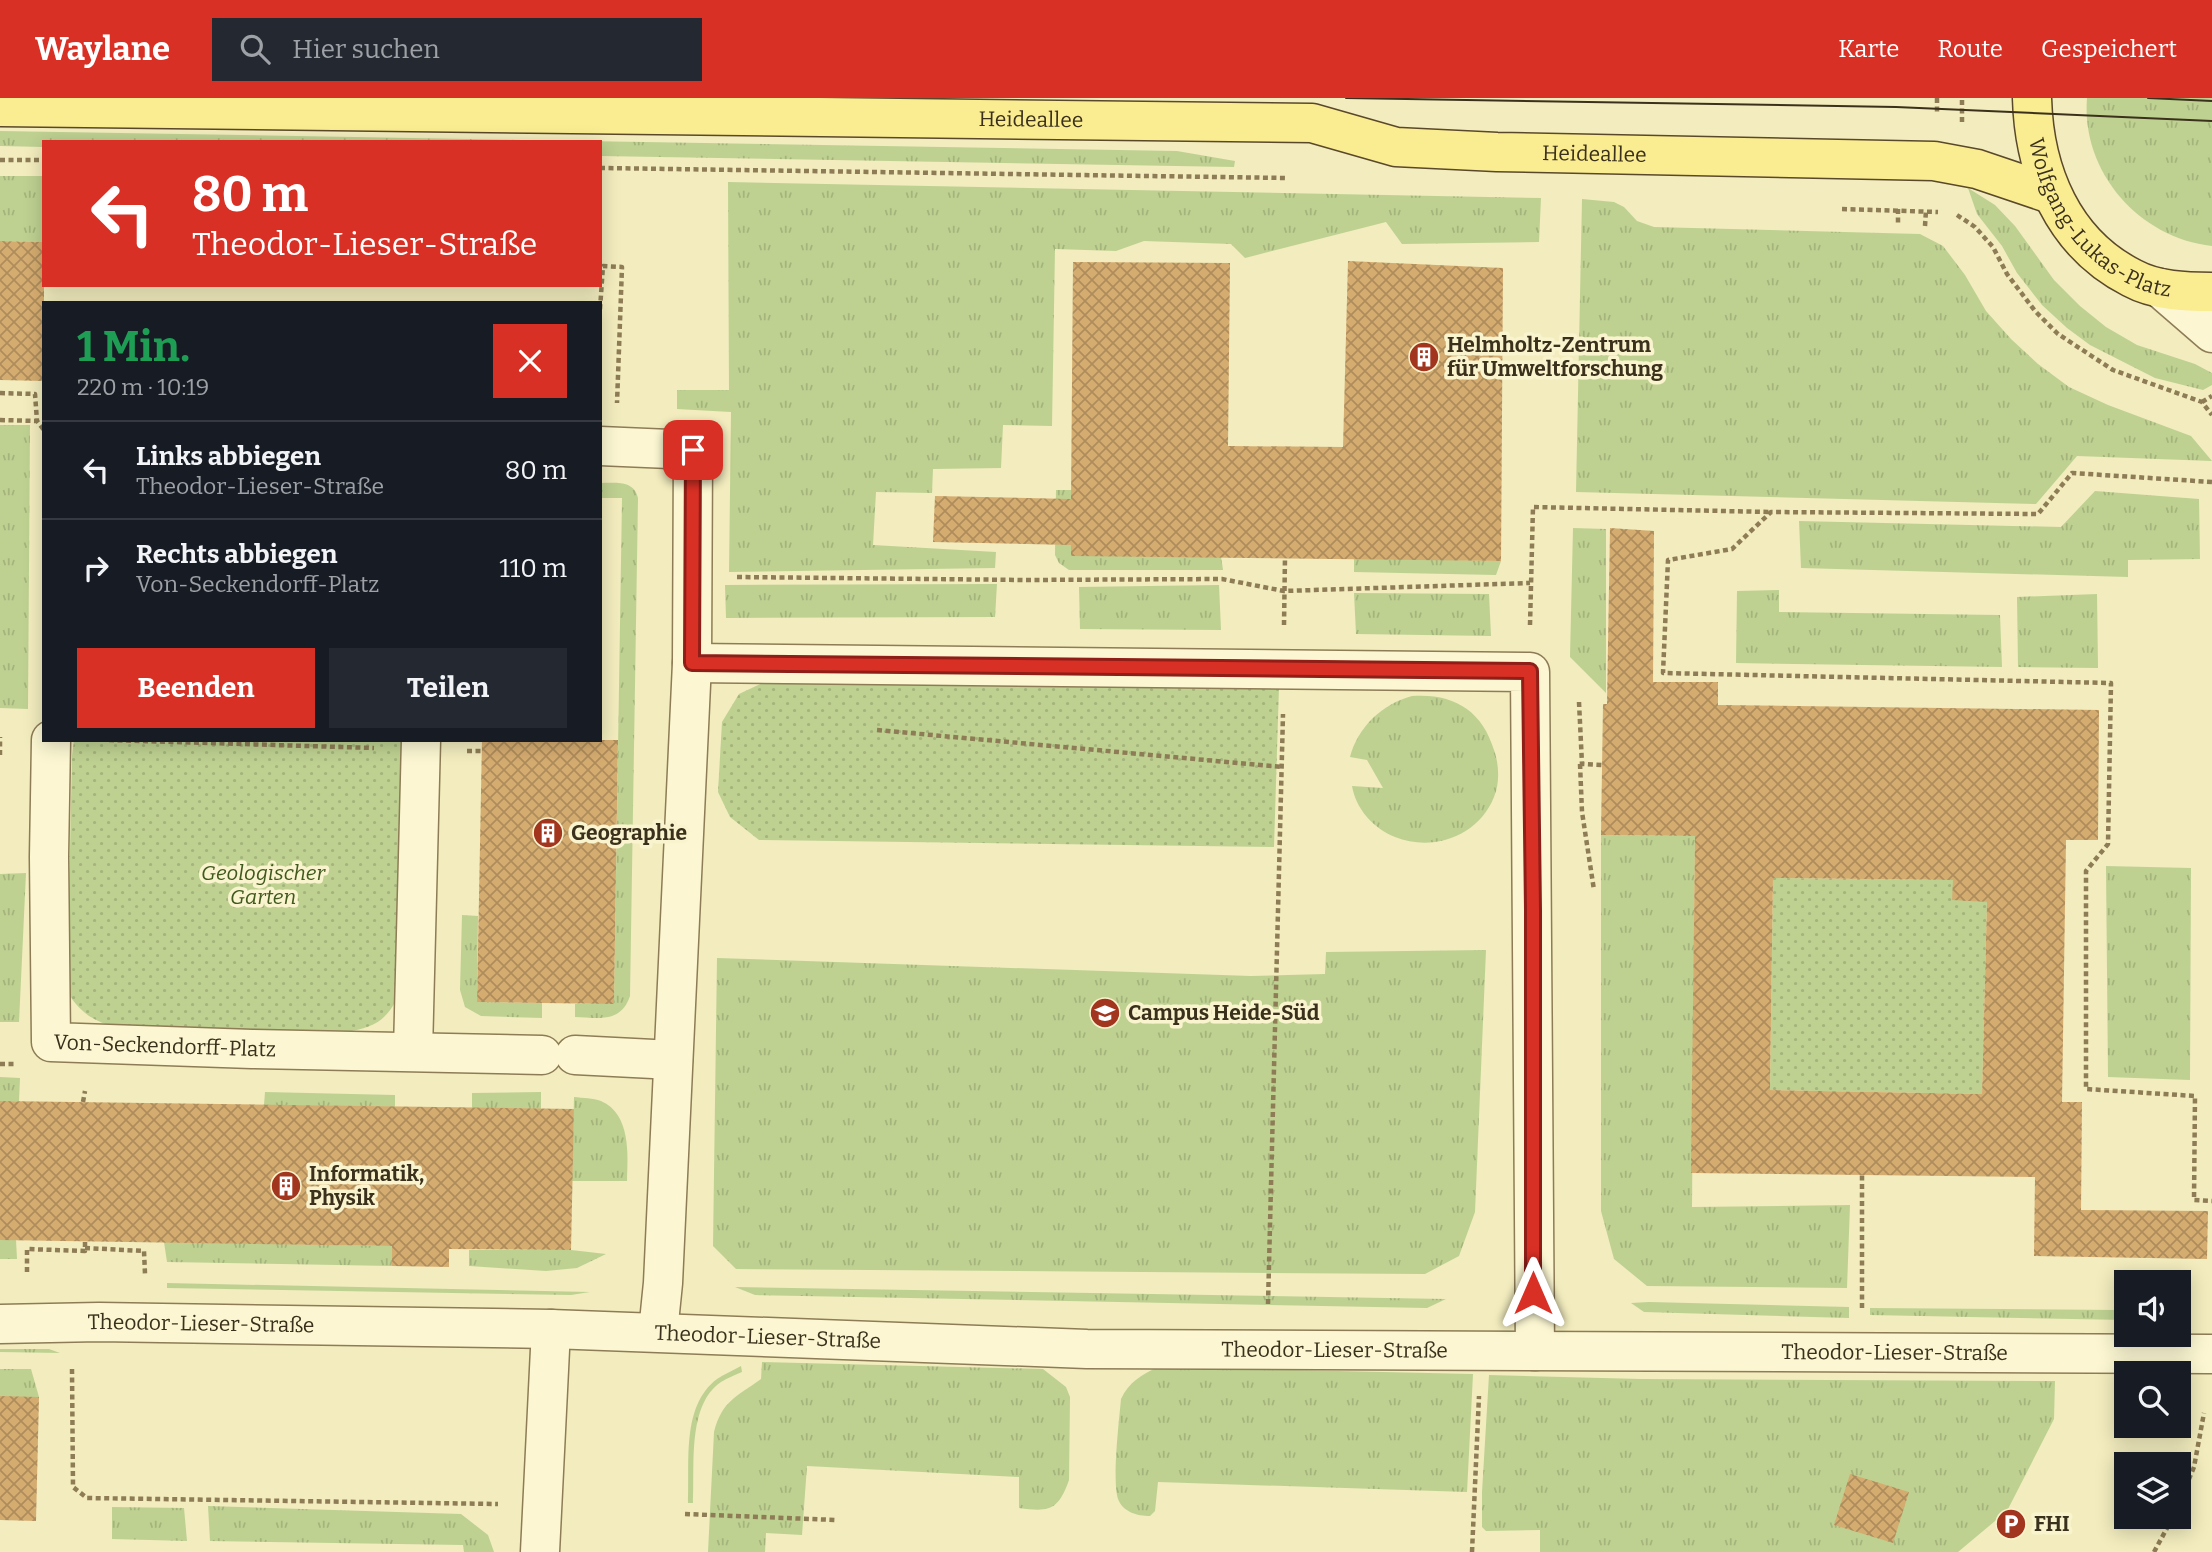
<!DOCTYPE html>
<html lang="de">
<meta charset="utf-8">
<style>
body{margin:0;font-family:Bitter,serif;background:#242831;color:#f1f3f6;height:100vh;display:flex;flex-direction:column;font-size:26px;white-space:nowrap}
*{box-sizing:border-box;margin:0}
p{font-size:23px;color:#9ea1a6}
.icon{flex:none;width:38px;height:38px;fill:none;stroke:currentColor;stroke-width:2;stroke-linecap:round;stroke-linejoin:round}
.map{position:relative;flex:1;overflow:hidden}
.details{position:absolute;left:42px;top:203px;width:560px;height:441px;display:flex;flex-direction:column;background:#171b24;border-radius:0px;box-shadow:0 4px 18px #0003}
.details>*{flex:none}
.guide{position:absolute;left:42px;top:42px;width:560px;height:147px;border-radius:0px;box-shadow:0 4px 18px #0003;background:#d93025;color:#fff;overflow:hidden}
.buttons{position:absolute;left:2114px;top:1172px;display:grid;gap:14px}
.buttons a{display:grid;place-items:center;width:77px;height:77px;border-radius:0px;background:#171b24;box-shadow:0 4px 18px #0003;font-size:35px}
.pin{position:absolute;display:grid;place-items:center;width:60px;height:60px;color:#fff;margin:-30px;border-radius:14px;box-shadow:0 4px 10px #0006}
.me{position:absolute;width:77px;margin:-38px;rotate:0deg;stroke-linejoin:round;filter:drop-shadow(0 0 5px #0008)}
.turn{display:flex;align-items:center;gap:24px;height:147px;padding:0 35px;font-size:32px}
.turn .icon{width:91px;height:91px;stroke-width:2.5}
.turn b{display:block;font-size:49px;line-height:60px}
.round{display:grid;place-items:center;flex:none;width:74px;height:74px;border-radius:0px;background:#242831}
.head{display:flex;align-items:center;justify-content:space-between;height:119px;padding:0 35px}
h1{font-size:42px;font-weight:700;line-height:52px;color:#1e9e55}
.cta{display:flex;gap:14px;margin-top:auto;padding:14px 35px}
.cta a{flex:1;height:80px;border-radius:0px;background:#d93025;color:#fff;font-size:28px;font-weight:700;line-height:80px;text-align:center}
.cta a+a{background:#242831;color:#f1f3f6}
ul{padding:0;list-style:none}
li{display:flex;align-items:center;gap:21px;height:98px;padding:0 35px;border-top:2px solid #363941}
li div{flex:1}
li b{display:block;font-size:26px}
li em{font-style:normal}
header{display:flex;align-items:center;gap:42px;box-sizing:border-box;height:98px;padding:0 35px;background:#d93025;color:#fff}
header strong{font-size:33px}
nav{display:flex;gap:38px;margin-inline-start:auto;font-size:24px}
.search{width:490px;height:63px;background:#242831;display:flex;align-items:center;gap:18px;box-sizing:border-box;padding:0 24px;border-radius:0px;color:#9ea1a6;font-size:26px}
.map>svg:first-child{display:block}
.grass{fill:url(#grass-tufts)}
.park{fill:url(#park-dots)}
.building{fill:url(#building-cross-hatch);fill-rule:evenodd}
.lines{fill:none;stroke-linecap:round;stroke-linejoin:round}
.minor-casing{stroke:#8d7c55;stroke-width:41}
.major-casing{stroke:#5a482a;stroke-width:41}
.path{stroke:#8d7c55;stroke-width:4.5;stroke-dasharray:5 3.5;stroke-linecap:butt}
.minor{stroke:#fcf7d2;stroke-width:38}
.major{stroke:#faec91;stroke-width:38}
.tram{stroke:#3a301b;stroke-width:2}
.route-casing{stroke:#8d1f18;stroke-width:18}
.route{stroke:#d93025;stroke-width:12}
.labels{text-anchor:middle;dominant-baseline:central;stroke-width:7;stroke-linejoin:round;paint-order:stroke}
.street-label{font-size:21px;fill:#3a301b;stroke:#f9f4ce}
.poi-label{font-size:21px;font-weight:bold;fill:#3a301b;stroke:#f9f4ce;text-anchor:start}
.park-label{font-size:21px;font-style:italic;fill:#40591f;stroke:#f9f4ce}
</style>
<header>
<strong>Waylane</strong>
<div class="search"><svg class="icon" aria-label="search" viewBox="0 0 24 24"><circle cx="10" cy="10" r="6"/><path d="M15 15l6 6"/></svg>Hier suchen</div>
<nav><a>Karte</a><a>Route</a><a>Gespeichert</a></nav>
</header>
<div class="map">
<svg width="2212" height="1454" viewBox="0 0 2212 1454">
<defs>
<pattern id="grass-tufts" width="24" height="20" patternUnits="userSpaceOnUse" patternTransform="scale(1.75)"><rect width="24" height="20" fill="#bed191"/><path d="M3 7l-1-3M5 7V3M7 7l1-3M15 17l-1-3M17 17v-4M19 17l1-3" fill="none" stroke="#a4b47c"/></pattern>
<pattern id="park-dots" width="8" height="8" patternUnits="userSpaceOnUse" patternTransform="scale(1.75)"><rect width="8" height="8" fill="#bed191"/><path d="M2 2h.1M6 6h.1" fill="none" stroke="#a4b47c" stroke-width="1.8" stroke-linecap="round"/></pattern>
<pattern id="building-cross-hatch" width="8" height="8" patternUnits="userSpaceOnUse" patternTransform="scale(1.75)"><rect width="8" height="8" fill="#d5ac70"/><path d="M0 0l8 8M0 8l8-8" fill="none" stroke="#ae8c5b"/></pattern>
</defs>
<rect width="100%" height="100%" fill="#f2ecbe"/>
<g class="grass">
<path d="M2087 0H2212V148C2139 140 2081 74 2087 0Z"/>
<polygon points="0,33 1177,53 1235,63 1234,69 600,58 600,44 44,44 44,49 0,48"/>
<polygon points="0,78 44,78 44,144 0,143"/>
<polygon points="728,84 1541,100 1539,144 1402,146 1386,124 1245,160 1231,146 1144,143 1116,153 1055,151 1052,328 1003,327 1001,370 933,371 932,395 876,394 873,447 996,454 995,470 729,474 731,314 677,311 677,292 729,292"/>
<polygon points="1968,90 1995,107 2015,128 2054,182 2080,208 2106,229 2137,247 2195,266 2212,275 2212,287 2203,292 2155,280 2090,247 2067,230 2042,207 2017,175 2002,148 1977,116"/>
<polygon points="1582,101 1614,104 1624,109 1637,123 1654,129 1920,136 1943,148 1965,177 1986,213 2011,241 2038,266 2069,289 2108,307 2191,338 2212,363 2077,358 2036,406 1576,394"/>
<polygon points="0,327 30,327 28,611 0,610"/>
<path d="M600 385C616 385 634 382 638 400L630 898C621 925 599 920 575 919V906L614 905 622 400H600Z"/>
<polygon points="1056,392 1071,392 1221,459 1223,472 1069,472 1059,465 1055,457"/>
<polygon points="2095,393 2199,401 2200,461 2128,462 2128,479 1801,470 1799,423 2061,429"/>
<polygon points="1573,430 1606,431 1606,595 1570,559"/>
<polygon points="1354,460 1501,463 1496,477 1354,474"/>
<polygon points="997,486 995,519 726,520 725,487"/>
<polygon points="1219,487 1221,532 1080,531 1079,489"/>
<polygon points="1779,492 1779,514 2000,517 2002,569 1736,565 1737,493"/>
<polygon points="1354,495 1489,496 1491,538 1356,536"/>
<polygon points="2097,496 2098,570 2018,569 2017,499"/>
<path d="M1412 598C1453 595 1482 612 1494 652 1499 666 1500 685 1494 699 1478 739 1432 754 1395 739 1373 730 1356 711 1352 688L1383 690 1367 662 1350 659C1358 629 1382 606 1412 598Z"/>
<polygon points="1601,737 1695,738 1692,1109 1850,1107 1847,1190 1647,1188 1614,1161 1601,1113"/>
<polygon points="2106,768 2191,770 2190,982 2108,979"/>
<polygon points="26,775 19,924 0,924 0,776"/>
<polygon points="462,817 478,818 477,904 542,905 542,920 481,918 465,909 460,892"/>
<polygon points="1486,852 1475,1114 1459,1158 1425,1176 736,1171 713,1148 717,860 1251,878 1325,876 1326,854"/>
<polygon points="0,979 20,980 19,1003 0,1003"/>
<polygon points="265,994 395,997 395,1009 264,1007"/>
<polygon points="541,994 541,1011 472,1010 472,995"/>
<path d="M574 999C583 1000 593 1000 601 1003 631 1016 628 1057 627 1083H572Z"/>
<polygon points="0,1142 16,1142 17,1161 0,1161"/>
<polygon points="164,1144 392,1148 392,1168 167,1164"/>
<polygon points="469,1152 571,1152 606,1156 577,1170 546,1173 469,1168"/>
<polygon points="167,1185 590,1194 571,1197 167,1190"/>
<polygon points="735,1189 1446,1201 1427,1210 755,1197"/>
<polygon points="1649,1204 1849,1209 1849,1220 1644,1214 1631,1205"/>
<polygon points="1870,1210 2119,1212 2126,1222 1870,1217"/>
<polygon points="0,1251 49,1251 60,1255 0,1254"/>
<path d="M762 1264 1043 1271 1066 1289 1070 1299 1069 1382C1058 1413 1049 1414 1019 1410V1379L807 1368 802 1437 766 1435 765 1454H708L714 1334C722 1303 736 1299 761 1281Z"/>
<path d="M741 1268 742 1274C735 1277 727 1280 721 1284 687 1307 695 1368 693 1405H688C690 1365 681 1308 717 1281 724 1276 734 1272 741 1268Z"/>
<path d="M1158 1269 1473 1276 1467 1394 1158 1384 1155 1413 1150 1418C1137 1418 1123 1414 1118 1401 1112 1383 1119 1323 1121 1301 1129 1284 1141 1277 1158 1269Z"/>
<polygon points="0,1271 31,1271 39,1299 0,1299"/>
<polygon points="1489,1277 1641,1281 2055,1283 2054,1321 2007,1413 1958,1454 1540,1454 1540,1432 1486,1433 1482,1429 1482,1394"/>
<polygon points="208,1408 461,1416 488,1437 494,1454 464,1454 463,1447 210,1443"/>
<polygon points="112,1409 184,1410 187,1443 112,1441"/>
</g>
<g class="park">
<polygon points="769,582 1279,588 1274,749 759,742 730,719 718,694 722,624 739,596"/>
<path d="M74 642H408L398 899C385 924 374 929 346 934L116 929C94 924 79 914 67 893L72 658Z"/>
<polygon points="1773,780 1953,782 1953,801 1987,804 1982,996 1770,992"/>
</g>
<g class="building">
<polygon points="0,143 44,144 44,283 0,282"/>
<polygon points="1348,163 1503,170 1501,463 1071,458 1071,447 933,444 935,398 1071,401 1073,164 1230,165 1228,348 1343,349"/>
<path d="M1610 430 1654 433 1653 584H1718V607L2099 612 2098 742H2066L2062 1004H2082L2081 1112 2208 1113 2207 1161 2034 1158 2035 1079 1691 1075 1695 738 1601 737 1603 606H1607ZM1773 780 1953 782 1952 802 1987 804 1982 996 1770 992Z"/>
<polygon points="482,642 618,642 614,906 477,904"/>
<polygon points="0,1003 574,1011 571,1152 449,1151 449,1169 392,1168 392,1148 0,1142"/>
<polygon points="0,1298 39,1299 36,1423 0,1422"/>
<polygon points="1850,1376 1909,1394 1893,1445 1834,1427"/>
</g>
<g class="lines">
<g class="minor-casing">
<g id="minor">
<polyline points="2160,190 2212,235"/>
<polyline points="600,348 693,352 692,565 663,1185 658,1234"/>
<polyline points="692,565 1530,574 1535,1253"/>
<path id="s1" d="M51 642 49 759 51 944 252 951 542 957"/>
<polyline points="413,953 421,642"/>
<polyline points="575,957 673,962"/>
<path id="s2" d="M0 1226 99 1224 551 1231 1087 1251 2212 1256"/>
<polyline points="540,1454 551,1231"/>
</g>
</g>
<g class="major-casing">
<g id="major">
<path id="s3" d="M2032 0C2034 74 2063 145 2132 180 2156 193 2186 194 2212 194"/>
<path id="s4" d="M0 9 1312 25 1396 49 1497 54 1934 63 1977 71 2051 96"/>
</g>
</g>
<g class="path">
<polyline points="1937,0 1937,17"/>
<polyline points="1962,24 1962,0"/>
<polyline points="0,62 44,62"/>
<polyline points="600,70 1286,80"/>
<polyline points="1842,111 1938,114"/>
<polyline points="1898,111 1898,128"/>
<polyline points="1957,117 1975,129 1993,149 2007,176 2035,213 2058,236 2113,272 2202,304 2212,317"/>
<polyline points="1925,128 1926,112"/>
<polyline points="600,211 603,168 622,169 617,305"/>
<polyline points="0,295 35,296 37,323"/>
<polyline points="2202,304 2212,298"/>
<polyline points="0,322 37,323 44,332"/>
<polyline points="2212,384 2072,375 2038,416 1771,414 1732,451 1668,462 1663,575 2111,585 2108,746 2086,773 2086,991 2195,998 2194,1102 2212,1103"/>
<polyline points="737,479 1025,482 1222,481 1284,493 1530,485"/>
<polyline points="1284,527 1285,459"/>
<polyline points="1530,527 1533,409 1771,414"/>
<polyline points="1579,604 1582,666 1602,667"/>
<polyline points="877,632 1282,669"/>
<polyline points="109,642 374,650"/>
<polyline points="467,653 482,653"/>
<polyline points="0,657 0,639"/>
<polyline points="1580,666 1582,714 1594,792"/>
<polyline points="0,966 14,966"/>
<polyline points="83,1004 85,993"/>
<polyline points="85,1150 144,1153 145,1176"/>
<polyline points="27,1174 27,1151 85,1153 85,1143"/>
<polyline points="1268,1206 1283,616"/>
<polyline points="1862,1210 1862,1077"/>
<polyline points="72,1271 73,1389 87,1400 498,1406"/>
<polyline points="2179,1405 2194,1369 2204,1315"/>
<polyline points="685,1416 836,1422"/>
<polyline points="1472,1454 1479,1298"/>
<polyline points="2154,1454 2173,1419"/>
</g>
<use href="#minor" class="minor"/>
<use href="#major" class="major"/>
<g class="tram">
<polyline points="1346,0 1896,9 2212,23"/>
<polyline points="2148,0 2212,3"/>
</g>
</g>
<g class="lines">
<g class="route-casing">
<polyline id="route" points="693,352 692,565 1530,573 1533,812 1533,1195"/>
</g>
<use href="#route" class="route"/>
</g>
<defs>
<g id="building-disc" transform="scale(1.575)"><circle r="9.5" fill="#a2351e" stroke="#f9f4ce"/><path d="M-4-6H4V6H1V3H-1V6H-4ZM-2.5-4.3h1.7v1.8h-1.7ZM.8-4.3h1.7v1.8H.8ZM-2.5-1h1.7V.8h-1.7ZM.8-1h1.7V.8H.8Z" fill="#fff"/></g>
<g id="university-disc" transform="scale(1.575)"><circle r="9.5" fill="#a2351e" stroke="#f9f4ce"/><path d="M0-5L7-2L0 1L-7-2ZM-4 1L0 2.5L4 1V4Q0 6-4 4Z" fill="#fff"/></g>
<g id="parking-disc" transform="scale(1.575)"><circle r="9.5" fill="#a2351e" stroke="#f9f4ce"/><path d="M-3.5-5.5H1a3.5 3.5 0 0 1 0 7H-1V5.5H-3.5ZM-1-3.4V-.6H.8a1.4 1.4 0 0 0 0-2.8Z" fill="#fff"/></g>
</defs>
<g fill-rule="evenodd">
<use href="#building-disc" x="1424" y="259"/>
<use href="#building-disc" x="548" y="735"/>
<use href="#university-disc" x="1105" y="915"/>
<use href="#building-disc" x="286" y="1088"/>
<use href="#parking-disc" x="2011" y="1426"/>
</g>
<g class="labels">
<g class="street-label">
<text stroke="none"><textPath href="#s4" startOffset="1031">Heideallee</textPath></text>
<text stroke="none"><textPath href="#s4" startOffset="1598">Heideallee</textPath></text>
<text stroke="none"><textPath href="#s3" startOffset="149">Wolfgang-Lukas-Platz</textPath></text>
<text stroke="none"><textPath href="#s1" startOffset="416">Von-Seckendorff-Platz</textPath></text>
<text stroke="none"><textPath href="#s2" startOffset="201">Theodor-Lieser-Straße</textPath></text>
<text stroke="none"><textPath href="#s2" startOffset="768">Theodor-Lieser-Straße</textPath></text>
<text stroke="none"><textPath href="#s2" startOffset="1335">Theodor-Lieser-Straße</textPath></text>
<text stroke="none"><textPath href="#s2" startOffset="1895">Theodor-Lieser-Straße</textPath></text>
</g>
<g class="poi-label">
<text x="1447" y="247">Helmholtz-Zentrum<tspan x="1447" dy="24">für Umweltforschung</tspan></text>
<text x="571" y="735">Geographie</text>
<text x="1128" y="915">Campus Heide-Süd</text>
<text x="309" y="1076">Informatik,<tspan x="309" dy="24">Physik</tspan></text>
<text x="2034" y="1426">FHI</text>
</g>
<g class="park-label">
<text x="263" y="775">Geologischer<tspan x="263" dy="24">Garten</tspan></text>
</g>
</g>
</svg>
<div class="buttons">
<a><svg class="icon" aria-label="sound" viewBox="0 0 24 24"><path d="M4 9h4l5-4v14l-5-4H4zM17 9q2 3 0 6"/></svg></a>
<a><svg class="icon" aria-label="search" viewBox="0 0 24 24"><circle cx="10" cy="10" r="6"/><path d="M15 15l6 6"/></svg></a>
<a><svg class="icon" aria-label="layers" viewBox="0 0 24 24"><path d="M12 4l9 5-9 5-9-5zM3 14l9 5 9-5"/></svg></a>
</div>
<div class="pin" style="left:693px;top:352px;background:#d93025"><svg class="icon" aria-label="arrive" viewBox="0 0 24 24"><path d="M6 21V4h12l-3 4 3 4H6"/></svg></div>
<svg class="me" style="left:1533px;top:1195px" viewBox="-20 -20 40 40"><path d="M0-17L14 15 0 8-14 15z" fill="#d93025" stroke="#fff" stroke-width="4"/></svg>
<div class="guide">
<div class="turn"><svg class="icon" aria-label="left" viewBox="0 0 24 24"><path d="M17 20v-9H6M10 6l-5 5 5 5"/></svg><div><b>80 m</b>Theodor-Lieser-Straße</div></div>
</div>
<section class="details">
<div class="head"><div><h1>1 Min.</h1><p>220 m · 10:19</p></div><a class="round" style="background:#d93025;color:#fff"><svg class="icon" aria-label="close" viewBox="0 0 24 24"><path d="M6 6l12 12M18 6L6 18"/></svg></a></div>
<ul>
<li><svg class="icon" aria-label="left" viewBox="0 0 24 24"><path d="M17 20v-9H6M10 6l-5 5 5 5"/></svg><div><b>Links abbiegen</b><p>Theodor-Lieser-Straße</p></div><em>80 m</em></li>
<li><svg class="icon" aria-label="right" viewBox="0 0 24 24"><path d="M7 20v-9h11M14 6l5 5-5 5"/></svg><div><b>Rechts abbiegen</b><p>Von-Seckendorff-Platz</p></div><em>110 m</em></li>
</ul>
<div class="cta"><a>Beenden</a><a>Teilen</a></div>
</section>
</div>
